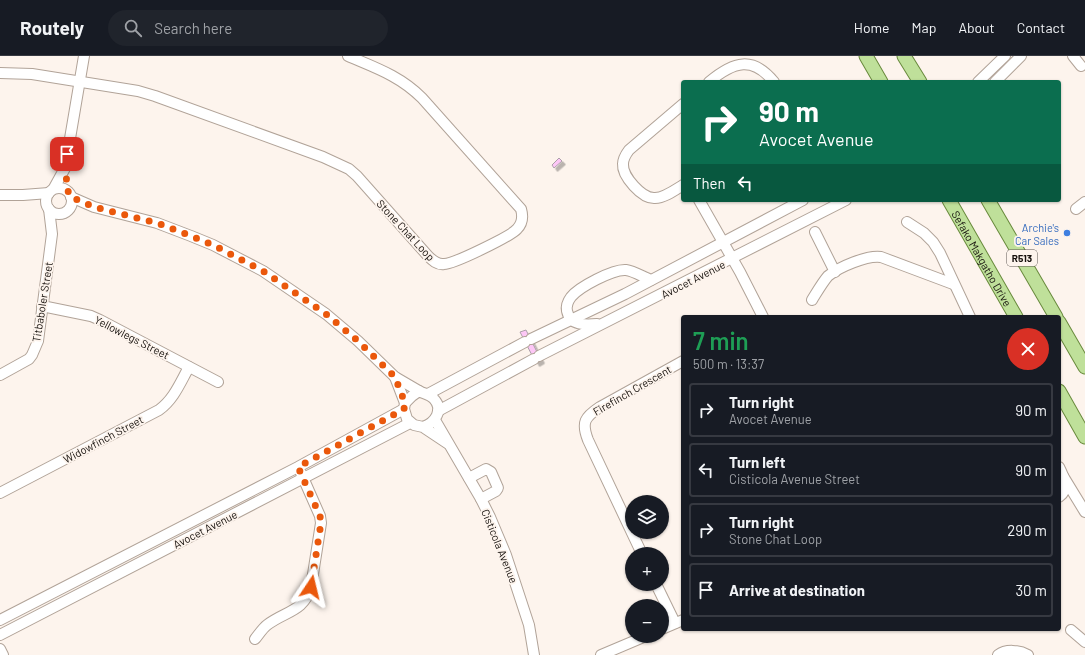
<!DOCTYPE html>
<meta charset="utf-8">
<style>
body{margin:0;font-family:Barlow,sans-serif;background:#20242c;color:#f1f3f6;height:100vh;display:flex;flex-direction:column;font-size:15px;white-space:nowrap}
*{box-sizing:border-box;margin:0}
p{font-size:13px;color:#9ea1a6}
.icon{flex:none;width:22px;height:22px;fill:none;stroke:currentColor;stroke-width:2;stroke-linecap:round;stroke-linejoin:round}
.map{position:relative;flex:1;overflow:hidden}
.sheet{position:absolute;left:681px;top:259px;width:380px;height:316px;display:flex;flex-direction:column;background:#171b24;border-radius:4px;box-shadow:0 1px 3px #0004}
.sheet>*{flex:none}
.guide{position:absolute;left:681px;top:24px;width:380px;height:122px;border-radius:4px;box-shadow:0 1px 3px #0004;background:#0b6e4f;color:#fff;overflow:hidden}
.buttons{position:absolute;left:625px;top:439px;display:grid;gap:8px}
.buttons a{display:grid;place-items:center;width:44px;height:44px;border-radius:50%;background:#171b24;box-shadow:0 1px 3px #0004;font-size:20px}
.pin{position:absolute;display:grid;place-items:center;width:34px;height:34px;color:#fff;margin:-17px;border-radius:8px;box-shadow:0 2px 6px #0006}
.me{position:absolute;width:44px;margin:-22px;rotate:10deg;stroke-linejoin:round;filter:drop-shadow(0 0 3px #0008)}
.turn{display:flex;align-items:center;gap:14px;height:84px;padding:0 12px;font-size:18px}
.turn .icon{width:52px;height:52px;stroke-width:2.5}
.turn b{display:block;font-size:28px;line-height:34px}
.then{display:flex;align-items:center;height:38px;padding:0 12px;background:#0003;gap:8px;font-size:15px}
.round{display:grid;place-items:center;flex:none;width:42px;height:42px;border-radius:21px;background:#20242c}
.head{display:flex;align-items:center;justify-content:space-between;height:68px;padding:0 12px}
h1{font-size:24px;font-weight:600;line-height:30px;color:#1e9e55}
ul{padding:0;list-style:none}
li{display:flex;align-items:center;gap:12px;height:54px;margin:0 8px 6px;padding:0 4px;border:2px solid #363941;border-radius:4px}
li div{flex:1}
li b{display:block;font-size:15px}
li em{font-style:normal}
header{display:flex;align-items:center;gap:24px;box-sizing:border-box;height:56px;padding:0 20px;background:#171b24;border-bottom:1px solid #363941}
header strong{font-size:19px}
nav{display:flex;gap:22px;margin-inline-start:auto;font-size:14px}
.search{width:280px;height:36px;background:#20242c;display:flex;align-items:center;gap:10px;box-sizing:border-box;padding:0 14px;border-radius:22px;color:#9ea1a6;font-size:15px}
.map>svg:first-child{display:block}
.building{fill:#fdc7f6;stroke:#ac9faa;filter:url(#shadow)}
.lines{fill:none;stroke-linecap:round;stroke-linejoin:round}
.minor-casing{stroke:#b1a398;stroke-width:12}
.major-casing{stroke:#698a3d;stroke-width:15}
.minor{stroke:#fff;stroke-width:10}
.major{stroke:#bfe09a;stroke-width:13}
.route{stroke:#ea580c;stroke-width:7;stroke-dasharray:0 12.6}
.shop-dot{fill:#3f7fe0;stroke:#fdf4ed;stroke-width:1.5}
.labels{text-anchor:middle;dominant-baseline:central;stroke-width:3.5;stroke-linejoin:round;paint-order:stroke}
.shield{fill:#fdf4ed;stroke:#5b5550;stroke-width:1}
.shield-label{font-size:10px;font-weight:bold;fill:#16110d}
.shop-label{font-size:11px;fill:#366cbe;stroke:#fdf4ed;text-anchor:end}
.street-label{font-size:11px;fill:#16110d;stroke:#fdf4ed}
</style>
<header>
<strong>Routely</strong>
<div class="search"><svg class="icon" aria-label="search" viewBox="0 0 24 24"><circle cx="10" cy="10" r="6"/><path d="M15 15l6 6"/></svg>Search here</div>
<nav><a>Home</a><a>Map</a><a>About</a><a>Contact</a></nav>
</header>
<div class="map">
<svg width="1085" height="599" viewBox="0 0 1085 599">
<defs>
<filter id="shadow"><feDropShadow dx="3.5" dy="3.5" stdDeviation="0" flood-color="#0004"/></filter>
</defs>
<rect width="100%" height="100%" fill="#fdf4ed"/>
<g class="building">
<polygon points="559,102 562,105 554,112 552,109"/>
<polygon points="526,274 541,304 536,307 520,276"/>
</g>
<g class="lines">
<g class="minor-casing">
<g id="minor">
<polyline points="1073,0 1081,10"/>
<path d="M0 17 32 18 138 35 155 40 323 101 349 113 357 120 428 200C432 204 437 209 444 208 454 208 511 180 517 173 523 167 523 160 521 153L422 42C400 20 376 12 348 0"/>
<path d="M709 26C734 5 753 0 774 26"/>
<polyline points="978,26 1005,0"/>
<polyline points="995,26 1021,0"/>
<path d="M683 48 629 94C626 98 623 102 623 108 622 120 642 143 655 142 664 142 675 134 683 129"/>
<polyline points="54,132 65,112 84,0"/>
<circle cx="59" cy="145" r="13"/>
<polyline points="0,139 23,139 49,137"/>
<polyline points="71,141 94,151 157,167 191,180 213,189 263,215 326,258 358,285 395,321 419,335"/>
<polyline points="699,144 740,216 763,261"/>
<polyline points="1076,153 1085,146"/>
<polyline points="907,166 924,177 933,186 940,197 970,261"/>
<polyline points="815,176 835,216"/>
<path d="M812 244C817 236 822 227 828 220 839 211 867 199 881 201L953 228"/>
<polyline points="42,250 91,260 100,264 218,326"/>
<path d="M597 268C586 269 570 270 567 255 566 250 568 245 571 241 579 231 613 213 626 214 634 215 643 221 651 224"/>
<polyline points="531,283 625,238 803,144"/>
<polyline points="539,300 846,144"/>
<polyline points="0,319 29,303 32,299 38,285 52,178 49,153"/>
<polyline points="395,321 405,347"/>
<polyline points="428,338 525,286"/>
<polyline points="438,355 534,303"/>
<polyline points="435,364 481,443 490,461 506,499 529,569 534,599"/>
<path d="M423 371C435 367 444 354 434 343 430 338 424 338 419 335L412 340 405 347 404 353 407 363 414 369 423 371 447 387"/>
<path d="M1059 411C1064 421 1070 433 1059 441"/>
<polyline points="1063,420 1085,456"/>
<polyline points="469,422 486,413 491,416 498,432 496,435 481,443"/>
<path d="M0 437 159 354C174 343 180 327 189 311"/>
<path d="M642 498 588 384C581 366 585 361 600 351L683 305"/>
<polyline points="656,528 675,567"/>
<polyline points="0,564 298,411 404,353"/>
<polyline points="662,573 683,564"/>
<polyline points="1071,574 1085,586"/>
<polyline points="0,579 410,367"/>
<path d="M255 583C259 578 263 572 267 569 285 555 304 556 311 531L321 467 320 460 301 417"/>
<polyline points="0,593 3,599"/>
<polyline points="601,599 646,580"/>
<path d="M998 599C1006 593 1019 594 1028 599"/>
</g>
</g>
<g class="major-casing">
<g id="major">
<polyline points="866,0 881,26"/>
<polyline points="904,0 920,26"/>
<path id="s1" d="M949 144 1016 261"/>
<polyline points="988,144 1056,261"/>
<polyline points="1059,266 1085,311"/>
<polyline points="1059,335 1085,381"/>
</g>
</g>
<use href="#minor" class="minor"/>
<use href="#major" class="major"/>
</g>
<g class="lines">
<polyline class="route" points="67,98 65,112 68,135 71,141 94,151 157,167 191,180 213,189 263,215 326,258 358,285 395,321 405,347 404,353 298,411 320,460 321,467 311,531"/>
</g>
<circle class="shop-dot" cx="1067" cy="177" r="4"/>
<g class="labels">
<rect class="shield" x="1007" y="194" width="30" height="16" rx="3"/>
<g class="shield-label">
<text x="1022" y="202">R513</text>
</g>
<g class="shop-label">
<text x="1059" y="171">Archie's<tspan x="1059" dy="13">Car Sales</tspan></text>
</g>
<g class="street-label">
<text transform="translate(406 174) rotate(47)">Stone Chat Loop</text>
<text stroke="none"><textPath href="#s1" startOffset="67">Sefako Makgatho Drive</textPath></text>
<text transform="translate(693 223) rotate(-27)">Avocet Avenue</text>
<text transform="translate(42 246) rotate(-81)">Titbaboler Street</text>
<text transform="translate(132 281) rotate(27)">Yellowlegs Street</text>
<text transform="translate(632 334) rotate(-30)">Firefinch Crescent</text>
<text transform="translate(103 383) rotate(-28)">Widowfinch Street</text>
<text transform="translate(205 473) rotate(-27)">Avocet Avenue</text>
<text transform="translate(500 490) rotate(68)">Cisticola Avenue</text>
</g>
</g>
</svg>
<div class="buttons">
<a><svg class="icon" aria-label="layers" viewBox="0 0 24 24"><path d="M12 4l9 5-9 5-9-5zM3 14l9 5 9-5"/></svg></a>
<a>+</a>
<a>−</a>
</div>
<div class="pin" style="left:67px;top:98px;background:#d93025"><svg class="icon" aria-label="arrive" viewBox="0 0 24 24"><path d="M6 21V4h12l-3 4 3 4H6"/></svg></div>
<svg class="me" style="left:311px;top:531px" viewBox="-20 -20 40 40"><path d="M0-17L14 15 0 8-14 15z" fill="#ea580c" stroke="#fff" stroke-width="4"/></svg>
<div class="guide">
<div class="turn"><svg class="icon" aria-label="right" viewBox="0 0 24 24"><path d="M7 20v-9h11M14 6l5 5-5 5"/></svg><div><b>90 m</b>Avocet Avenue</div></div>
<div class="then">Then<svg class="icon" aria-label="left" viewBox="0 0 24 24"><path d="M17 20v-9H6M10 6l-5 5 5 5"/></svg></div>
</div>
<section class="sheet">
<div class="head"><div><h1>7 min</h1><p>500 m · 13:37</p></div><a class="round" style="background:#d93025;color:#fff"><svg class="icon" aria-label="close" viewBox="0 0 24 24"><path d="M6 6l12 12M18 6L6 18"/></svg></a></div>
<ul>
<li><svg class="icon" aria-label="right" viewBox="0 0 24 24"><path d="M7 20v-9h11M14 6l5 5-5 5"/></svg><div><b>Turn right</b><p>Avocet Avenue</p></div><em>90 m</em></li>
<li><svg class="icon" aria-label="left" viewBox="0 0 24 24"><path d="M17 20v-9H6M10 6l-5 5 5 5"/></svg><div><b>Turn left</b><p>Cisticola Avenue Street</p></div><em>90 m</em></li>
<li><svg class="icon" aria-label="right" viewBox="0 0 24 24"><path d="M7 20v-9h11M14 6l5 5-5 5"/></svg><div><b>Turn right</b><p>Stone Chat Loop</p></div><em>290 m</em></li>
<li><svg class="icon" aria-label="arrive" viewBox="0 0 24 24"><path d="M6 21V4h12l-3 4 3 4H6"/></svg><div><b>Arrive at destination</b></div><em>30 m</em></li>
</ul>
</section>
</div>
